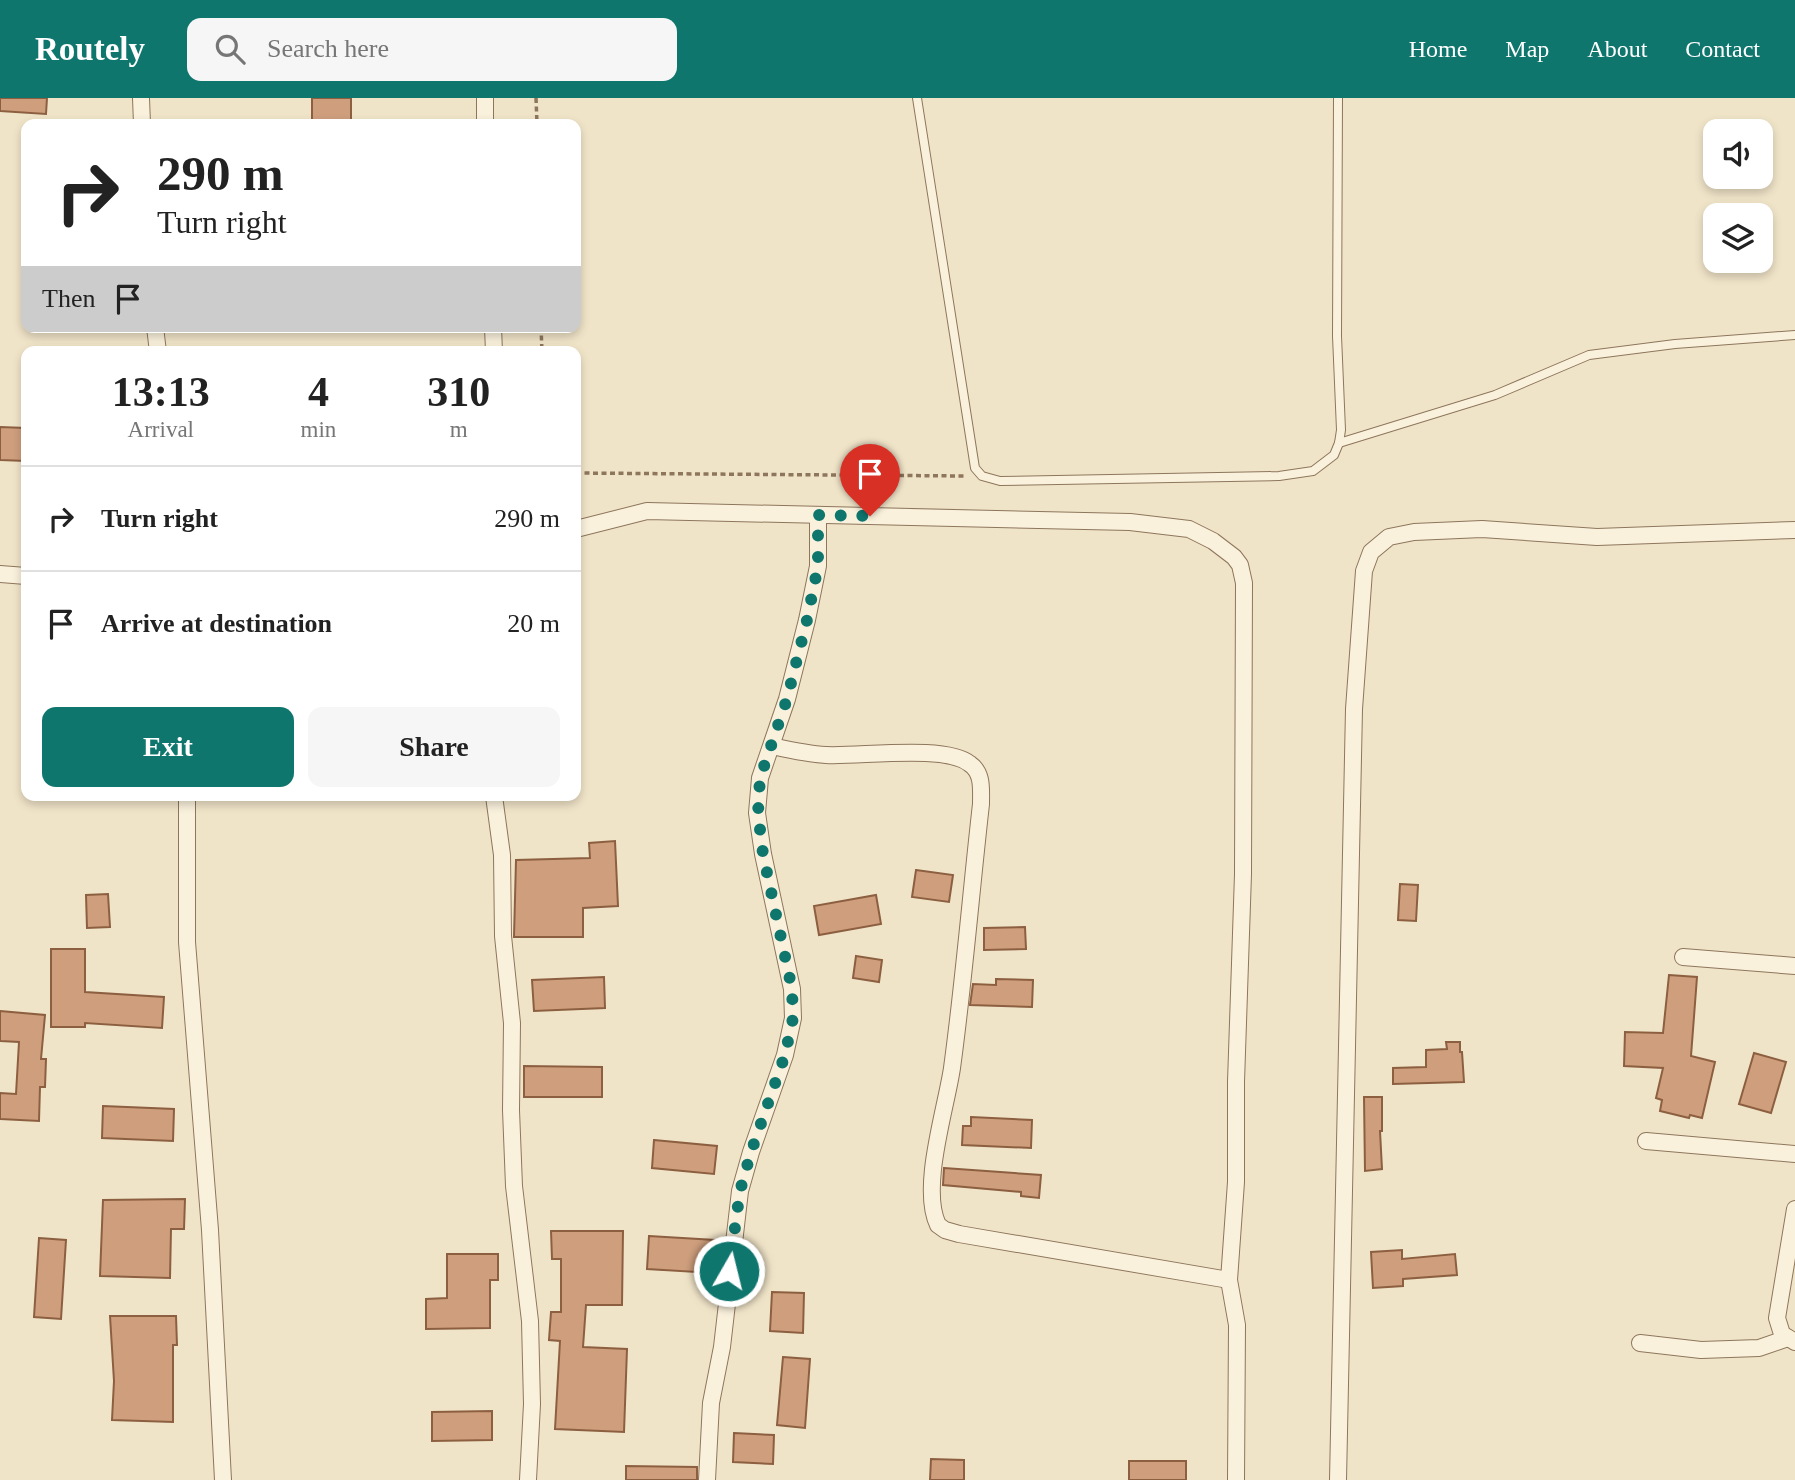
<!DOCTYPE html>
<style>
body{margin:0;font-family:Georgia,serif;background:#f6f6f6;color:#222;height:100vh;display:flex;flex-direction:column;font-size:26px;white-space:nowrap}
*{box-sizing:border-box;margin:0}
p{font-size:23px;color:#767676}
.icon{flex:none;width:38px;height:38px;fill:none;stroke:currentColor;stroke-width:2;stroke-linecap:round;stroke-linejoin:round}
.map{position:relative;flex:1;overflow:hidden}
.details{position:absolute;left:21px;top:248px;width:560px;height:455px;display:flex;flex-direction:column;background:#fff;border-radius:14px;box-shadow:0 4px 10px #0003}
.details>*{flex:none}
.guide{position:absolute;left:21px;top:21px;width:560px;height:214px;border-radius:14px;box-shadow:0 4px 10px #0003;background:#fff;color:#222;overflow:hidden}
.fabs{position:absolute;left:1703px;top:21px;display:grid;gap:14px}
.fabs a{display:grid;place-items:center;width:70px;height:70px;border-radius:14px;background:#fff;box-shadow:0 4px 10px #0003;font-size:35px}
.pin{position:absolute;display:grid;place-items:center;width:60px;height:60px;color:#fff;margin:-72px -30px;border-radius:50% 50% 50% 0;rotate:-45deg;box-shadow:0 0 7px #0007}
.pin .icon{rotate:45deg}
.me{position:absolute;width:77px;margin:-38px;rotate:8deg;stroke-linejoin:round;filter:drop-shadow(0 0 5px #0008)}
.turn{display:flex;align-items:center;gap:24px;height:147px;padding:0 21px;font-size:32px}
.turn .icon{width:91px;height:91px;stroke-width:2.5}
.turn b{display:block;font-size:49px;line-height:60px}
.then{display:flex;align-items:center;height:66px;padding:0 21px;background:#0003;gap:14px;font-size:26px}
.eta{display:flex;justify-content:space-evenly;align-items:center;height:119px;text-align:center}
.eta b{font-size:42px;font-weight:700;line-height:49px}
.cta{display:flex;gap:14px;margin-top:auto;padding:14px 21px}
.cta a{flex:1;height:80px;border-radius:14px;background:#0f766e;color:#fff;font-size:28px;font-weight:700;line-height:80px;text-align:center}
.cta a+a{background:#f6f6f6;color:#222}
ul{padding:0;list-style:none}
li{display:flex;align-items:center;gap:21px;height:105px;padding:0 21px;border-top:2px solid #e0e0e0}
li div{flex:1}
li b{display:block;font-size:26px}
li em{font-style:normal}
header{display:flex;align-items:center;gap:42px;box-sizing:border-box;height:98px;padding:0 35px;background:#0f766e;color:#fff}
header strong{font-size:33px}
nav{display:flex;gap:38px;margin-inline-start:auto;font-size:24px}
.search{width:490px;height:63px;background:#f6f6f6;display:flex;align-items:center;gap:18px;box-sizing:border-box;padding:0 24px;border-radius:14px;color:#767676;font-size:26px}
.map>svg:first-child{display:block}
.building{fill:#cf9f7d;stroke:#8d5f41;stroke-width:2}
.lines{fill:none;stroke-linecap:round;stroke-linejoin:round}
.lane-casing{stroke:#8d765c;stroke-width:10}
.street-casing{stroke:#8d765c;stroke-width:18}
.path{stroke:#8d765c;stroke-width:3.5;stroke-dasharray:5 3.5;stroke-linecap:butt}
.lane{stroke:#faf1dc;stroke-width:8}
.street{stroke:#faf1dc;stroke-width:16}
.route{stroke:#0f766e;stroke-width:12;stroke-dasharray:0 21.6}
</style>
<header>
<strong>Routely</strong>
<div class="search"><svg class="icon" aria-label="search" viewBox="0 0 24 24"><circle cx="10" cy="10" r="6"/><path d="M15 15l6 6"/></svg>Search here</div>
<nav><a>Home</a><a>Map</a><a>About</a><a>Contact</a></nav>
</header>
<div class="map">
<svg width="1795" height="1382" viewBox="0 0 1795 1382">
<rect width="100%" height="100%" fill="#f0e4c8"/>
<g class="building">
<polygon points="0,0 47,0 46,16 0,13"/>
<rect x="312" y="0" width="39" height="26"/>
<polygon points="0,329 26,330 26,363 0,362"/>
<polygon points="615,743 618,808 583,810 583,839 514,839 516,762 590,760 589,745"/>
<polygon points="916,772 953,777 949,804 912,799"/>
<polygon points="1400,786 1418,787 1416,823 1398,822"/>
<polygon points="108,796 110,829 87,830 86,797"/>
<polygon points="876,797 881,826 819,837 814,808"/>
<polygon points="1025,829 1026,851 984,852 984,830"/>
<polygon points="51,851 85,851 85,894 164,899 162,930 85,925 85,929 51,929"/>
<polygon points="856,858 882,862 879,884 853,880"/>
<polygon points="1669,877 1697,879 1691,958 1715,964 1702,1020 1690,1017 1689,1020 1660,1013 1662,1002 1656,1000 1663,970 1624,968 1625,934 1663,935"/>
<polygon points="604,879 605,910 534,913 532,882"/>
<polygon points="996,881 1033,882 1032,909 970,907 973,886 996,887"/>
<polygon points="0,913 45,917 41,961 46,961 45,989 40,989 39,1023 0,1021 0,995 16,996 19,944 0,943"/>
<polygon points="1446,944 1460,944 1460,954 1462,954 1464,984 1393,986 1393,970 1426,969 1426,952 1447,951"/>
<polygon points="1754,955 1786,964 1771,1015 1739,1006"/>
<polygon points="524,968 602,969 602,999 524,999"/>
<polygon points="1364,999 1382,999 1382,1033 1380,1033 1382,1071 1365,1073"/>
<polygon points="103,1008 174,1011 173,1043 102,1040"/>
<polygon points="971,1019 1032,1022 1031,1050 962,1047 963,1028 971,1028"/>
<polygon points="654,1042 717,1048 714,1076 652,1070"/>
<polygon points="944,1070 1041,1077 1039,1100 1021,1098 1021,1094 943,1087"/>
<polygon points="185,1101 184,1131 171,1131 170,1180 100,1178 103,1102"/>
<polygon points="551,1133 623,1133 622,1207 586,1207 583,1249 627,1251 624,1334 555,1331 560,1243 549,1242 551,1214 561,1214 561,1161 552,1161"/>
<polygon points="649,1138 715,1142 713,1175 647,1171"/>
<polygon points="39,1140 66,1142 61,1221 34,1219"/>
<polygon points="1402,1152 1402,1161 1455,1156 1457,1177 1403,1181 1403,1188 1373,1190 1371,1154"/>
<polygon points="447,1156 498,1156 498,1182 490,1182 490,1230 426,1231 426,1201 447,1200"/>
<polygon points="772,1194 804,1195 803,1235 770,1233"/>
<polygon points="110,1218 176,1218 177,1247 173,1247 173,1324 112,1322 114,1283"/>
<polygon points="783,1259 810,1261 805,1330 777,1327"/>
<polygon points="492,1313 492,1342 432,1343 432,1314"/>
<polygon points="734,1335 774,1337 773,1366 733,1364"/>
<polygon points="931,1361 964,1362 964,1382 930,1382"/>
<rect x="1129" y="1363" width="57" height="19"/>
<polygon points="626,1368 697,1369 697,1382 626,1382"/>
</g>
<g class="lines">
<g class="lane-casing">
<g id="lane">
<polyline points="917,0 975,370 982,378 1000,383 1279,378 1313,373 1334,357 1339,345 1341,332 1337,238 1338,0"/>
<polyline points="1339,345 1495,297 1589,257 1675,246 1795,237"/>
</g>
</g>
<g class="street-casing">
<g id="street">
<polyline points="141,0 142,26"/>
<polyline points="485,0 485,26"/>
<polyline points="155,229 158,254"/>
<polyline points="493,229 494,254"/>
<polyline points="576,431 647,413 1130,424 1189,431 1213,443 1234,459 1240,467 1244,485 1243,776 1236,984 1236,1084 1229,1182 1237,1227 1236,1382"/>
<polyline points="0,476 26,478"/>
<path d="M772 648C790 652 807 656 826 657 859 659 946 646 970 666 983 675 981 691 981 706 971 794 964 882 952 970 946 1011 920 1090 938 1127L945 1132 959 1136 1229 1182"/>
<polyline points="187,698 187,844 210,1132 223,1382"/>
<polyline points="494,698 502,757 503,838 512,925 511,1012 514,1088 530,1223 532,1306 528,1382"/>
<polyline points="1683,859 1795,868"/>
<polyline points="1646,1043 1795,1056"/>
<polyline points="1795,1111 1777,1220 1782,1236 1795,1244"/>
<polyline points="1640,1245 1701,1252 1759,1250 1788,1240"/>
<polyline points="707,1382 711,1305 722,1249 740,1093 751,1054 785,957 793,920 792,891 763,756 757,715 760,680 787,601 807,522 818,468 818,417"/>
<polyline points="1338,1382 1354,611 1364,473 1371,454 1389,439 1414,434 1482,431 1597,439 1795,432"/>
</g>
</g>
<g class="path">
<polyline points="536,0 537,26"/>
<polyline points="541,229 542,254"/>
<polyline points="576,375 966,378"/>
</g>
<use href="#lane" class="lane"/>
<use href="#street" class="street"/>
</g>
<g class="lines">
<polyline class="route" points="729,1173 740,1093 751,1054 785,957 793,920 792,891 763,756 758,715 760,680 787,601 807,522 818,468 818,417 870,418"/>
</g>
</svg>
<div class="fabs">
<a><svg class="icon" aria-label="sound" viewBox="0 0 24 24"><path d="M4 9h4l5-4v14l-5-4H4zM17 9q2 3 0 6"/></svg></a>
<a><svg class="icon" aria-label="layers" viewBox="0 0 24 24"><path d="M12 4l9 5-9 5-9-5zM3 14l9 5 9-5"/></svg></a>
</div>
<div class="pin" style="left:870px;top:418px;background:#d93025"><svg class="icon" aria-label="arrive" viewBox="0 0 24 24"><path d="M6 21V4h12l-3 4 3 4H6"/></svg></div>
<svg class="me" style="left:729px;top:1173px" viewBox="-20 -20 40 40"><circle r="17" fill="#0f766e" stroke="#fff" stroke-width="3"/><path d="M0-11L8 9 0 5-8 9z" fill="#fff"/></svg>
<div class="guide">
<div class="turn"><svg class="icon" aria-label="right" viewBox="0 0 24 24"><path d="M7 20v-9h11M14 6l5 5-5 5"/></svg><div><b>290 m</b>Turn right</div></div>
<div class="then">Then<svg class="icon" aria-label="arrive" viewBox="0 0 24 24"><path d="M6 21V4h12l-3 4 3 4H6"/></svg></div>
</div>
<section class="details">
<div class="eta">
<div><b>13:13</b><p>Arrival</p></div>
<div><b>4</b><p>min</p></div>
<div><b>310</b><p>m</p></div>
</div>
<ul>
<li><svg class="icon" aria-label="right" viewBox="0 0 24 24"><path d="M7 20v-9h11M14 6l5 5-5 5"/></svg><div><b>Turn right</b></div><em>290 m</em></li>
<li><svg class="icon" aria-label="arrive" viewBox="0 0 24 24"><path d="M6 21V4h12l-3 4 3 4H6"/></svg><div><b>Arrive at destination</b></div><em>20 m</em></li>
</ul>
<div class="cta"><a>Exit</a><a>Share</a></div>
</section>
</div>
